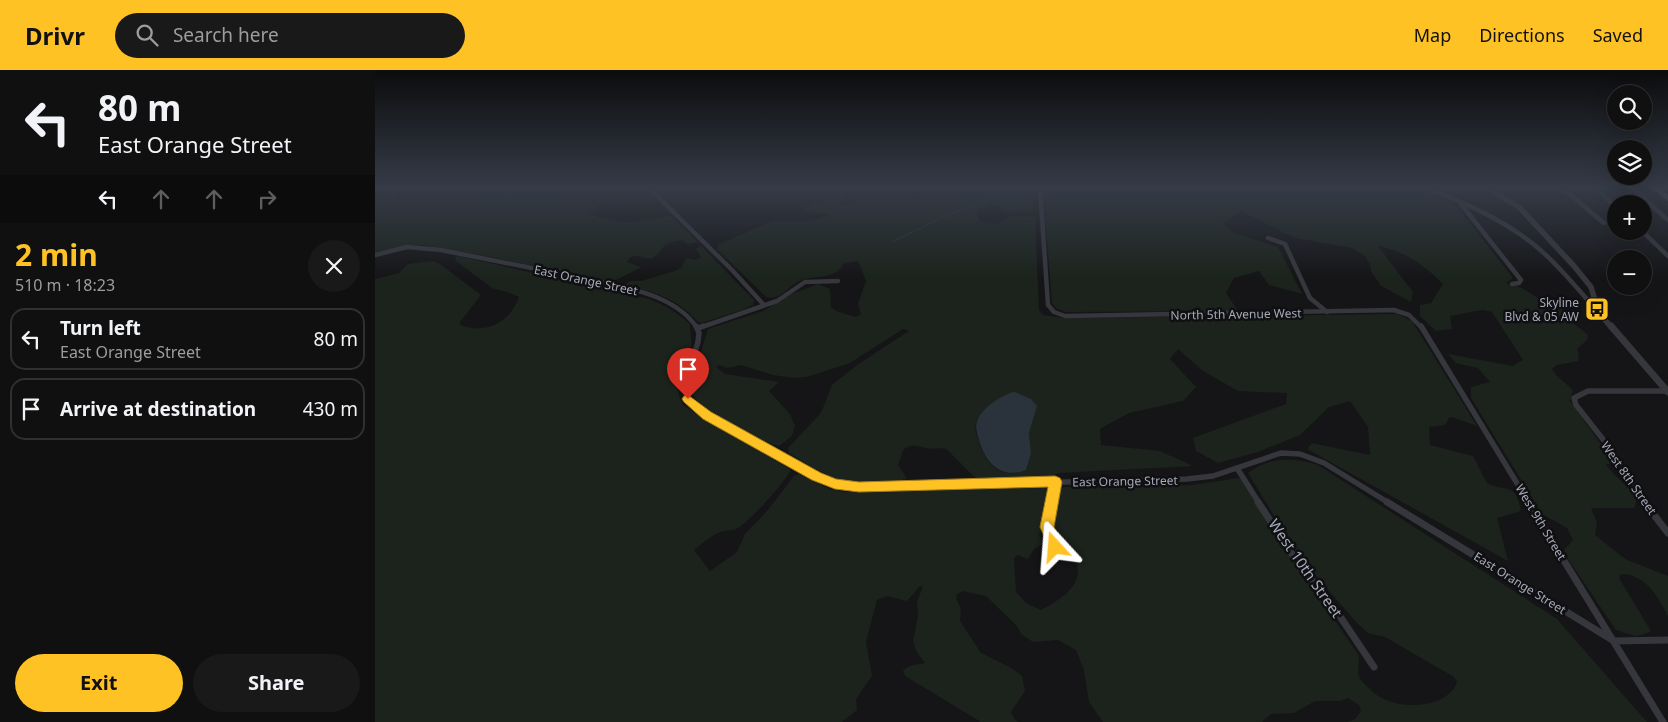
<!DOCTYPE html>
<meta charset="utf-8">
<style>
body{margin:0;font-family:"Noto Sans",sans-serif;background:#19191a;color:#f1f3f6;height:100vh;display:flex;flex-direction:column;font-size:19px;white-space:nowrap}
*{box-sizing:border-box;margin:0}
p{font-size:16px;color:#9c9d9f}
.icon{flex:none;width:28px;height:28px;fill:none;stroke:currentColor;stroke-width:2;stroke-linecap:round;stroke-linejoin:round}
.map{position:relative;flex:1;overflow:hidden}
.side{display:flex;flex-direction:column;background:#101011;width:375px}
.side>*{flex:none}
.guide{background:#101011;color:#f1f3f6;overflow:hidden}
.buttons{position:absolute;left:1232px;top:15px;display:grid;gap:10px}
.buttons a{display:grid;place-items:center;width:45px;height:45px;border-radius:50%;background:#101011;box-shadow:0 5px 20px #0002,0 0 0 1px #303031;font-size:25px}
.pin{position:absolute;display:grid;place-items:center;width:42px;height:42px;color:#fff;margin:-51px -21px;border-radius:50% 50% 50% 0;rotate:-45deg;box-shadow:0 0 5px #0007}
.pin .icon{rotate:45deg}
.me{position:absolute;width:55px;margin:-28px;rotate:341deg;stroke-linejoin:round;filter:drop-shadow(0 0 4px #0008)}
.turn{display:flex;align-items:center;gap:18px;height:105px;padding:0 15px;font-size:22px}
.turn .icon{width:65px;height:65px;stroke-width:2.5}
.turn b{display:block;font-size:35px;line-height:42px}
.lanes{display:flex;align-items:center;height:48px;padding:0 15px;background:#0003;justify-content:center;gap:25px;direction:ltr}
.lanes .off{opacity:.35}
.round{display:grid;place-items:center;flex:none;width:52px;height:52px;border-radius:26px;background:#19191a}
.overview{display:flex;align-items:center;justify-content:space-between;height:85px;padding:0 15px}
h1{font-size:30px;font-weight:700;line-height:38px;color:#ffc225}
.button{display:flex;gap:10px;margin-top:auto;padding:10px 15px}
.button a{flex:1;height:58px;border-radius:30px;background:#ffc225;color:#111;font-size:20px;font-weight:700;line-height:58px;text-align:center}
.button a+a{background:#19191a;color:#f1f3f6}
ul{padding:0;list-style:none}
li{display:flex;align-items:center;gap:15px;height:62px;margin:0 10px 8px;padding:0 5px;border:2px solid #303031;border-radius:15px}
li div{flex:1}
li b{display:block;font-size:19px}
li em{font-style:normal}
header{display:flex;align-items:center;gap:30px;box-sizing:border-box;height:70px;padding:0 25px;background:#ffc225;color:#111}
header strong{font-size:24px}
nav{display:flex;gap:28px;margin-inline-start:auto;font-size:18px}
.search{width:350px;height:45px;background:#19191a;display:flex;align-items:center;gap:12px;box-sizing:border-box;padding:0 18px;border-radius:28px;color:#9c9d9f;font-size:19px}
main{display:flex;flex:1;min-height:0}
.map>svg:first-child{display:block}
.green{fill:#1b231c;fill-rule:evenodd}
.water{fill:#2a333c}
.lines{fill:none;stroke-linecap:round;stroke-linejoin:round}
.stream{stroke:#2a333c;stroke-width:1}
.minor-far2{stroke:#36363d;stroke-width:4.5}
.minor-far1{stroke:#36363d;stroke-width:5.5}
.minor{stroke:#36363d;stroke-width:7}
.tertiary-far1{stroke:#36363d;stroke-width:5.5}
.tertiary{stroke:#36363d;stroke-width:7}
.trunk{fill:#595c65;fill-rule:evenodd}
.route{fill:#ffc225;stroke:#a67e18}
.labels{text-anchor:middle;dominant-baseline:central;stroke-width:5;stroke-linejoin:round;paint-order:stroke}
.street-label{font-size:12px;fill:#a6aab9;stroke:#101012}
.poi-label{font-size:12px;fill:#a6aab9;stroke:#101012;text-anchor:end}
.near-street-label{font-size:15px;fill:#a6aab9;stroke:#101012}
</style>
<header>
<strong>Drivr</strong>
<div class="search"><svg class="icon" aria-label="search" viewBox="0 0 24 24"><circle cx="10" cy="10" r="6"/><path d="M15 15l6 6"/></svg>Search here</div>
<nav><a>Map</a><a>Directions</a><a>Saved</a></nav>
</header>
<main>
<section class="side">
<div class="guide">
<div class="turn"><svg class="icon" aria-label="left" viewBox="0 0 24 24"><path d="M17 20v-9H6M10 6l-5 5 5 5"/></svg><div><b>80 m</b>East Orange Street</div></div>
<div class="lanes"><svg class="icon" aria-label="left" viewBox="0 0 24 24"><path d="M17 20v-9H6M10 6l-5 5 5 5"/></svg><svg class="icon off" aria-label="ahead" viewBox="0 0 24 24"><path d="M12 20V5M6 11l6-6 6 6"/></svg><svg class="icon off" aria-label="ahead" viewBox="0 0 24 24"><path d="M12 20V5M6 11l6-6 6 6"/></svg><svg class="icon off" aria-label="right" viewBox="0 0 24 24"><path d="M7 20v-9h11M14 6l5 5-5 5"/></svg></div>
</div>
<div class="overview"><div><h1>2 min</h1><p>510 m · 18:23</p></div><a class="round"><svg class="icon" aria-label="close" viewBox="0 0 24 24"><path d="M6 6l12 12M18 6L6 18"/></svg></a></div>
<ul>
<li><svg class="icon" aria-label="left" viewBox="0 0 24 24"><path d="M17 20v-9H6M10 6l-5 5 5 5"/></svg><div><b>Turn left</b><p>East Orange Street</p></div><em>80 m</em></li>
<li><svg class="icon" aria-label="arrive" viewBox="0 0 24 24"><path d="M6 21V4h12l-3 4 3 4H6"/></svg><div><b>Arrive at destination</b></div><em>430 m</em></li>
</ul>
<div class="button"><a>Exit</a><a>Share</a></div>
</section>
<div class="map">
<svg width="1293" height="652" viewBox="0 0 1293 652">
<rect width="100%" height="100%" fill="#151517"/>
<g class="green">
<path d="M145 117H199L193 120 190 124 195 129 199 130 225 123 243 125 268 118 269 119 226 134 214 144C246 156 263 152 296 146L323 172 312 174 308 170C302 171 293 172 289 176 285 181 283 186 277 188 268 191 259 179 252 192L266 197 265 198 237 212 106 185 48 175 28 176 0 183V128L15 122 21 123 24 131 73 130 112 119 138 120Z"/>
<path d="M426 117H456L455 120 469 125 466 135 470 136 503 124 521 129 560 131 601 120 658 117V141L634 142 618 135 603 139 601 143 605 151C620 155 624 155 635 146L660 147 664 240 668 245 689 248 1023 244 1037 251 1102 356 1077 347 1074 348 1070 355 1054 357 1055 375 1098 386 1112 413C1133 423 1140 412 1146 440L1143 442 1122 448 1133 491 932 379 937 373 995 385 993 357 975 331 954 337 925 365 883 382 843 393 821 381 818 368 911 334 912 323 863 321 828 301 803 279 795 289 821 317 808 331 754 343 725 359 726 375 785 381 818 396 684 403 671 408 603 409C598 407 578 385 571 379 564 377 557 380 550 378 540 375 537 374 528 380L523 395 532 409C512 412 485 416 466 410 447 404 430 393 414 383L413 378 446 343 457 315 482 295 534 261 528 259 475 293 432 307 418 308 398 305 366 295 352 298 344 295 341 297 350 304 404 312 394 321 415 344 420 356 417 366 404 376C387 372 338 344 325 333 319 328 317 323 315 316L333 259 388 241 414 225 443 214 455 219 456 237 461 241 481 247 486 244 483 234 491 211 483 191 469 193C460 212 438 203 421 213 411 219 404 231 391 227L342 179 344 174 398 151H436L454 145 431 141 429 138 446 131 447 129ZM635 323 661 339 654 363 656 384 651 400C623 411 610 392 603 369 601 363 599 356 602 350 609 336 623 331 635 323Z"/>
<path d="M668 117H672L673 120 684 121 715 117H1040L1078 132 1138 208 1131 213 1147 218 1166 230 1178 233H1198L1191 237C1190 252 1203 255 1213 265L1212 270 1202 279 1204 287 1203 291 1182 295 1177 299 1181 305 1198 320 1195 331 1237 390 1239 394H1231C1239 408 1254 414 1262 430L1259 438H1216L1222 452 1220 465 1250 489 1293 506V546C1283 527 1271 504 1246 504L1244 508 1276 561 1270 564 1260 566 1241 560 1191 486 1189 480 1198 470 1192 458 1167 444 1096 328V317L1115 312 1103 298 1081 293 1073 284 1138 296 1148 290 1117 242 1108 240 1075 246 1077 259 1061 261 1045 246V235L1056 233 1068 214C1049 195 1030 181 1003 176L1038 222 1036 232 1006 216 996 201 995 194 990 186 977 178 920 168 866 141 848 154 859 163 903 177 927 224 894 215 884 201 859 208 851 223 863 241 691 242 681 238 677 233Z"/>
<path d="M326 176 379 230 378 235 367 240 327 253 323 252C303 229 276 219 247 216L255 211H266L300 201 307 197 311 188 321 190 326 187 321 179Z"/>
<path d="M82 186 274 229C290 235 303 243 315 254 315 262 317 270 316 278 311 301 294 313 309 336L416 400C408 414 377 449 363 458 358 461 354 460 348 461 338 464 328 473 319 480L335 501 362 482 370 464 392 441 419 406 424 404 454 419 471 422 671 418 674 424 671 447 664 465 668 474 659 479 653 489 643 485 639 488 641 522 651 533 666 540C681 532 708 517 702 495 699 480 682 470 679 454 677 443 681 430 684 419L690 417 817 415 863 408 867 409 916 488 983 584C986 593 980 602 986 610 993 618 1003 628 1014 631 1034 639 1074 636 1082 612L1079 607 1010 567 993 563 982 553 923 485 873 403C894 387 919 387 943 395L1182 549 1272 652H972L980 649 986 641 984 635 973 628 965 631H940L919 643 896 644 887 652H728L714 632 709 600 701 580 683 570 658 572 646 564 642 556 611 526 588 521 582 524 581 528 586 539 585 551 606 583 638 599 647 606 650 621 636 642 640 650 644 652H606L530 606 528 601C534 594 542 595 550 593L541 581 538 571 543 546 542 531 548 517 545 516 532 531 512 526 502 530 491 572 497 606 481 629 482 640 467 652H0V209L24 203 33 194 58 191 65 194 106 225 85 252V255C112 265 135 252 144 227L135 223 117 218 81 191 80 188Z"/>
</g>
<path class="water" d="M640 322 656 329 662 336 654 363 656 384 651 400C625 410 610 392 604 370 602 364 600 357 602 351 605 342 615 334 623 329 629 326 634 322 640 322Z"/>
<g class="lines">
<polyline class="stream" points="517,172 566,148 646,117"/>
<g class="minor-far2">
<polyline points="273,117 357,200 389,235"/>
<polyline points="665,117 673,235 679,242 690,246 1019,240 1034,245 1047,258"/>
<path d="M1048 117C1089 132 1130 150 1163 178 1186 197 1204 221 1224 243"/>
<polyline points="1160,117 1191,121"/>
<polyline points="1186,117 1229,153"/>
<polyline points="1221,117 1241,138"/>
<polyline points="1256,117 1293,150"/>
<polyline points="1086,134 1146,210 1144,213 1137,214"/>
<polyline points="1267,161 1293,186"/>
<polyline points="893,168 910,174 935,228 952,242"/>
<path d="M0 185 32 177 66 180 237 214C266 221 304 230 322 258"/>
<polyline points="324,258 402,231 430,212 463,211"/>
</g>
<g class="minor-far1">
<polyline points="321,256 324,263 323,272 310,313 310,321 313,328 332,345 441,406 460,414 484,417 812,409 838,406 906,383 925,384 949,393 1014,433"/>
<polyline points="1046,256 1154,433"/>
<polyline points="323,258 328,256"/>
<polyline points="862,398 884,433"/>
<polyline points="676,433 680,412"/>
<polyline points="1270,433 1248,403 1238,382 1201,335 1199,328 1213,321 1292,321"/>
</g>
<g class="minor">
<polyline points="677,432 672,457 681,477"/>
<polyline points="883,432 919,487 962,542 999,597"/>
<polyline points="1012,432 1239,571 1293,570"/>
<polyline points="1153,432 1288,652"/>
<polyline points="1269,432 1293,463"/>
</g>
<polyline class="tertiary-far1" points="1111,117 1144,137 1199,196 1216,217 1224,243 1237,258"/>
<polyline class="tertiary" points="1236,256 1293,322"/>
<polygon class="trunk" points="1276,117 1284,117 1293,125 1293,131"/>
</g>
<linearGradient id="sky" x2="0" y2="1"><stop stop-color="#0c0c0d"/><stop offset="0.56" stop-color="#353b47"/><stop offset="1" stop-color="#353b47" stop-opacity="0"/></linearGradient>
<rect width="1293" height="209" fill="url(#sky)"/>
<polygon class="route" points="313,325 336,342 446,403 461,409 484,412 680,406 685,408 687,412 679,457 687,477 685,482 680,483 676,482 665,457 673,417 484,422 460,419 437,410 328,349 309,332 307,329 309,326"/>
<defs>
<g id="bus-square" transform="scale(1.25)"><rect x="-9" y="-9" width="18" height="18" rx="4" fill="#ffc225" stroke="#101012"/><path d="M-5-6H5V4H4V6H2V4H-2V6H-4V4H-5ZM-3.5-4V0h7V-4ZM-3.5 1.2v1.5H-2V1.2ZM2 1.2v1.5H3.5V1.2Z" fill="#111"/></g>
</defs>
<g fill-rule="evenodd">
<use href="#bus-square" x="1222" y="239"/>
</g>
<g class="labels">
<g class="street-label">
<text transform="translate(211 210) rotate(12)">East Orange Street</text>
<text transform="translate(861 244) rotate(-1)">North 5th Avenue West</text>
<text transform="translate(1254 408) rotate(55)">West 8th Street</text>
<text transform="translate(750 411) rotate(-1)">East Orange Street</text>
<text transform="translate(1166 452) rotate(59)">West 9th Street</text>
<text transform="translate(1145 513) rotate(32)">East Orange Street</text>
</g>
<g class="poi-label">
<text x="1204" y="232">Skyline<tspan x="1204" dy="14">Blvd &amp; 05 AW</tspan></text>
</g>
<g class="near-street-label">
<text transform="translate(931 498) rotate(55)">West 10th Street</text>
</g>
</g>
</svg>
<div class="buttons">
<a><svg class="icon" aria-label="search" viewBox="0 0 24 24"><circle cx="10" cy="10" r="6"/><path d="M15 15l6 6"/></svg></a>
<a><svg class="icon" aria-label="layers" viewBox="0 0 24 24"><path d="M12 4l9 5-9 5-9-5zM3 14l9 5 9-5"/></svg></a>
<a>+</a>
<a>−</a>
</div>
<div class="pin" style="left:313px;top:329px;background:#d93025"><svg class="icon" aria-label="arrive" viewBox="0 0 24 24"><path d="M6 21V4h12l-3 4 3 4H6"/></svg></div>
<svg class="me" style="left:680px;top:477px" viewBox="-20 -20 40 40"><path d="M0-17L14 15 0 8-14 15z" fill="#ffc225" stroke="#fff" stroke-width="4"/></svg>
</div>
</main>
